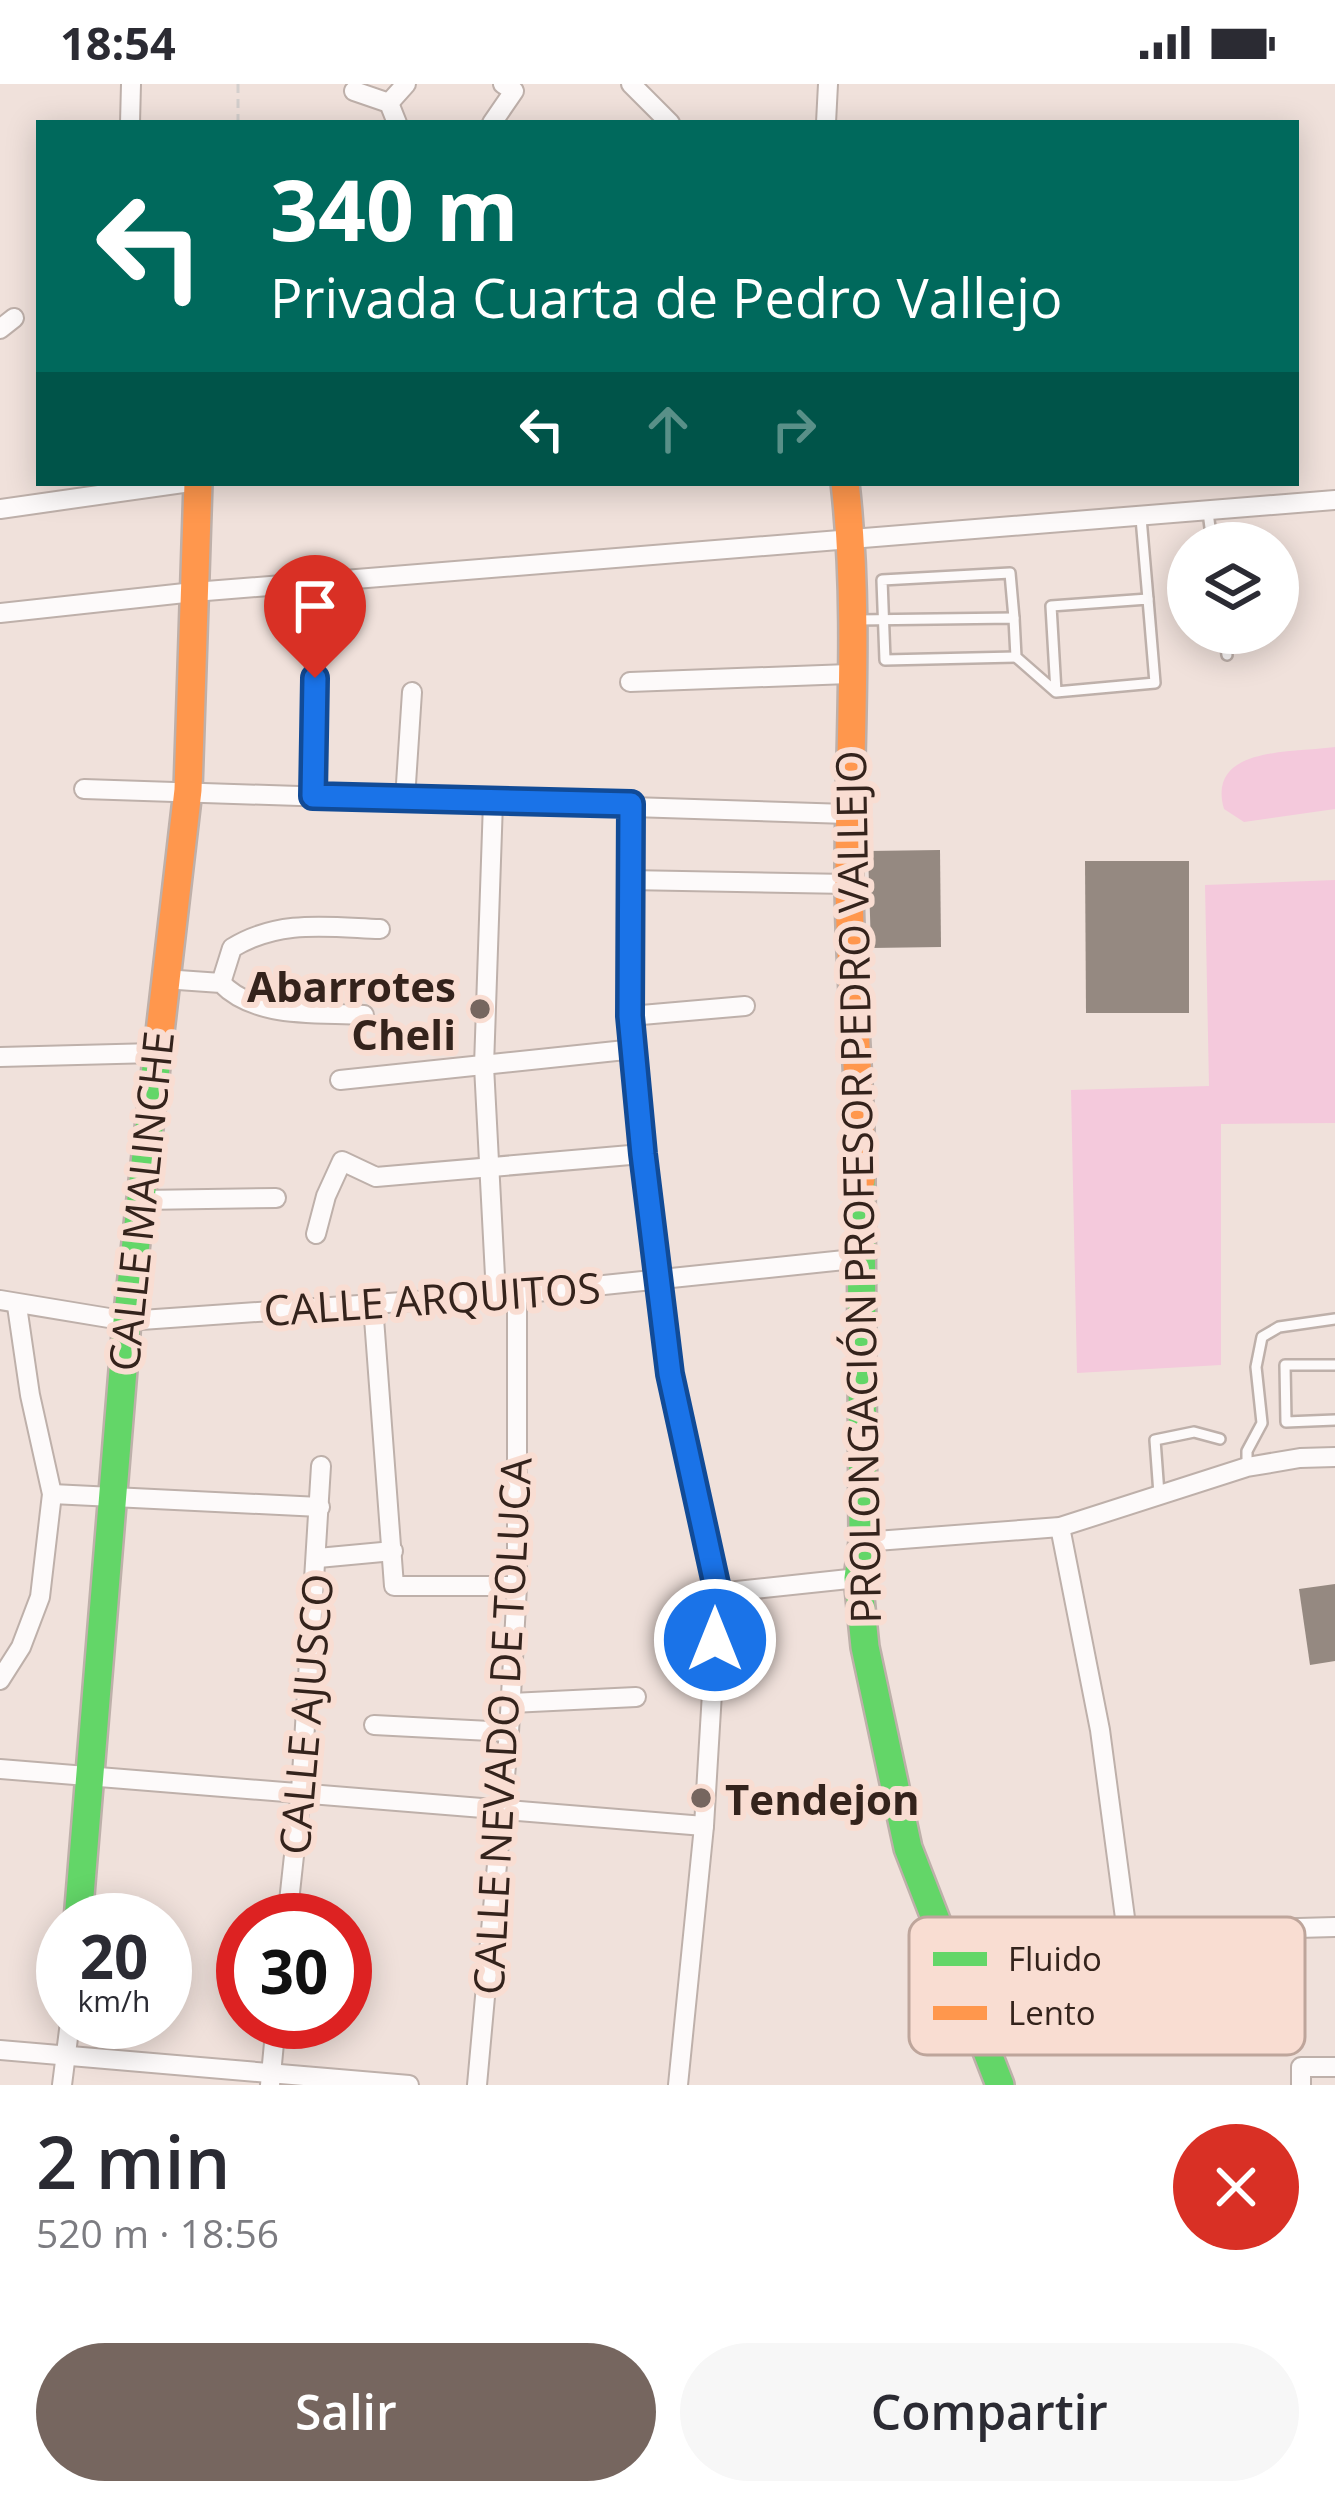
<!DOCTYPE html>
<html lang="es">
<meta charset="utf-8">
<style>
body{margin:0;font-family:"Open Sans",sans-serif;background:#f7f7f7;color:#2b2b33;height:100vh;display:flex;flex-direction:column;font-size:45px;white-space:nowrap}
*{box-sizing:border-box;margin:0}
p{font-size:39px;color:#7c7c81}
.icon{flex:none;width:66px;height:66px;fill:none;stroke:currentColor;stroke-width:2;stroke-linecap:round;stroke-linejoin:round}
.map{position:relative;height:2001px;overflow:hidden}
.panel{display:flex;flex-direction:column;background:#fff;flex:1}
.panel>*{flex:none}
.top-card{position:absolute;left:36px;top:36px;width:1263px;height:366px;border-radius:0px;box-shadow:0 6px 30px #0003;background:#00695c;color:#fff;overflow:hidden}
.controls{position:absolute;left:1167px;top:438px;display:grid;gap:24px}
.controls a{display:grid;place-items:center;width:132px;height:132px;border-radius:50%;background:#fff;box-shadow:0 6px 30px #0003;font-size:60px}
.speed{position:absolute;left:36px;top:1809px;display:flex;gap:24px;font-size:60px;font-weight:700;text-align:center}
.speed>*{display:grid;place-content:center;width:156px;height:156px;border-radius:50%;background:#fff;box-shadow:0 6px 30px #0003;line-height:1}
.speed small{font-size:30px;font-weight:400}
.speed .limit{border:18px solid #d22;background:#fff;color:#111}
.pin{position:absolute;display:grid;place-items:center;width:102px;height:102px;color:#fff;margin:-123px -51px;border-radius:50% 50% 50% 0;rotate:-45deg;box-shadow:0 0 12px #0007}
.pin .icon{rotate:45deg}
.me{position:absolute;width:132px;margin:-66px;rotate:0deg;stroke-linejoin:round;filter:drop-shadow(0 0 9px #0008)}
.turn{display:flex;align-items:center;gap:42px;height:252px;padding:0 36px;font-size:54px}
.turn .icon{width:156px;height:156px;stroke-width:2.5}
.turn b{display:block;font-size:84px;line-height:102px}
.lanes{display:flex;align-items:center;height:114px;padding:0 36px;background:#0003;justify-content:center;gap:60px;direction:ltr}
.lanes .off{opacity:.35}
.round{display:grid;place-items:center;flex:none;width:126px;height:126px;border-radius:63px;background:#f7f7f7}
.headline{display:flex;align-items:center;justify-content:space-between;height:204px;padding:0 36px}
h1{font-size:72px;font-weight:600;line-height:90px}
.cta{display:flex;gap:24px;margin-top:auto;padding:24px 36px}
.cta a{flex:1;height:138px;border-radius:72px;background:#76665f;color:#fff;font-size:48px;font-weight:600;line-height:138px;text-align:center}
.cta a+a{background:#f7f7f7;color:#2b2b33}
.status{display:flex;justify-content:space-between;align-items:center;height:84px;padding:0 60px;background:#fff;direction:ltr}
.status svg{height:33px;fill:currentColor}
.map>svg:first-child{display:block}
.green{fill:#f4c9dc}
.building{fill:#958981}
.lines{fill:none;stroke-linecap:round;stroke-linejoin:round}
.lane-casing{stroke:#beb0aa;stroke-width:14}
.street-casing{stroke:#beb0aa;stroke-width:22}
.fast-casing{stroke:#beb0aa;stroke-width:32}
.slow-casing{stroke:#beb0aa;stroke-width:32}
.path{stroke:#d4cfcd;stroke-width:3;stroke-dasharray:9 6;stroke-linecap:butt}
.lane{stroke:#fdfafa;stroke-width:9}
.street{stroke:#fdfafa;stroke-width:18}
.fast{stroke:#63d668;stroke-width:27}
.slow{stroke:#ff974d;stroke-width:27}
.route-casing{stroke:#114b97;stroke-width:30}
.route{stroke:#1a73e8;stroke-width:21}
.poi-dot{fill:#76665f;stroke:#f9ddd2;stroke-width:4.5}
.labels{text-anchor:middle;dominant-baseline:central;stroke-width:12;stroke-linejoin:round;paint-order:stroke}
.poi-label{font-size:42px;font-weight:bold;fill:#34231c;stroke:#f9ddd2;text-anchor:end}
.street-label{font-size:42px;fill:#34231c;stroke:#f9ddd2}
.key{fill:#f9ddd2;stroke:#bea59b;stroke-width:3}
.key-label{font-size:33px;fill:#34231c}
</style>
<div class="status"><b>18:54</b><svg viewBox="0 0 49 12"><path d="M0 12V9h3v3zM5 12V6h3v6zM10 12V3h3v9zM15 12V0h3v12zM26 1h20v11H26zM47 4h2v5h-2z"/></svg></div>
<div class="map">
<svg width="1335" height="2001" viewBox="0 0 1335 2001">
<rect width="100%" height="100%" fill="#f0e1db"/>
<g class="green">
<path d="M1335 663V725L1244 738 1224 725C1206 662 1292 669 1335 663Z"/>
<polygon points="1335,796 1335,1039 1221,1040 1221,1281 1077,1289 1071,1006 1209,1002 1205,801"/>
</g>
<g class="building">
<polygon points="940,766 941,863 871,864 868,767"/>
<polygon points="1085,777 1189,777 1189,929 1086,929"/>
<polygon points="1335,1500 1335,1577 1310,1581 1299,1505"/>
</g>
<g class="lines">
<g class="lane-casing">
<g id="lane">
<polyline points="1208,428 1212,459"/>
<polyline points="1141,434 1148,515"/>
<polyline points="1014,534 1010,489 882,496 885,576 1016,573"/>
<polyline points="857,536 1014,534 1016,573 1056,608 1155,599 1148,515 1051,522 1056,608"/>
<polyline points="1224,549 1227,571"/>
<polyline points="1335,1281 1285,1281 1286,1338 1335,1336"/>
<polyline points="1247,1383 1247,1367 1262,1339 1256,1283 1262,1253 1279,1243 1335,1235"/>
<polyline points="1159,1410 1155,1356 1194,1348 1220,1355"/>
</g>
</g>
<g class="street-casing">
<g id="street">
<polyline points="631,0 670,39"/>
<polyline points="354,7 389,19 397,39"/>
<polyline points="389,19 406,0"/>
<polyline points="130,39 131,0"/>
<polyline points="492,39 514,7 503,0"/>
<polyline points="826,39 828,0"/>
<polyline points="0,245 14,234"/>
<polyline points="0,425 183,399"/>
<polyline points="0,529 194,508 1335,416"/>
<polyline points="630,598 849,590"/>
<polyline points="84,705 847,730"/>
<polyline points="313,713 315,554"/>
<polyline points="405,715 412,608"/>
<polyline points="493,718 484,982 496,1211"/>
<polyline points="631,720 630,932 642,1070 670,1290 718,1509 704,1742 678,2001"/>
<polyline points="628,796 849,800"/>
<path d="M164 895 221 899C256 935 316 928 364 931"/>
<path d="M221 899 232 864C279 835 328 843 380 845"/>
<polyline points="630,932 745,922"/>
<polyline points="0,973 155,969"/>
<polyline points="340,996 635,965"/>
<polyline points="142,1116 276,1114"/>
<polyline points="316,1150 326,1112 342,1077 376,1093 642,1070"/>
<polyline points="0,1216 127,1237 517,1210 864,1174"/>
<polyline points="373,1221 394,1502 517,1502"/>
<polyline points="52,1410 320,1423"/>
<polyline points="1060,1443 1100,1646 1127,1849"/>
<polyline points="863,1458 1060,1443 1247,1383 1300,1374 1335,1373"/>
<polyline points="318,1474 393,1467"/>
<polyline points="718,1509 858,1494"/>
<polyline points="0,1596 21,1563 40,1513 52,1410 30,1311 17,1222"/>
<polyline points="511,1619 636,1613"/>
<polyline points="374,1641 509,1648"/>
<polyline points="0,1685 704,1742"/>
<polyline points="287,1836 301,1707 321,1382"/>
<polyline points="941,1853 1335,1843"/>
<polyline points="0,1966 409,2001"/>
<polyline points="62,2001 70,1938"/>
<polyline points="270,2001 276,1938"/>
<polyline points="477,2001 509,1648 517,1502 517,1210"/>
<polyline points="1301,2001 1301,1983 1335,1983"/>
</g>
</g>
<g class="fast-casing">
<g id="fast">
<polyline points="861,1096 863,1458 858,1494 865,1563 908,1764 1000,2001"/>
<polyline points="78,1836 127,1237 160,948"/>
</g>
</g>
<g class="slow-casing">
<g id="slow">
<path d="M845 399C860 529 849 662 849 793 849 894 861 995 861 1096"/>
<polyline points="160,948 188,706 198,399"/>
</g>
</g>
<polyline class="path" points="238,0 238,39"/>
<use href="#lane" class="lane"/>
<use href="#street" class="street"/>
<use href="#fast" class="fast"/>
<use href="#slow" class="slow"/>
</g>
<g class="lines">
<g class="route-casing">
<polyline id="route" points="315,594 313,712 631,720 630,932 643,1070 670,1290 718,1509 715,1556"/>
</g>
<use href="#route" class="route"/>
</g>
<g class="poi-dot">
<circle cx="480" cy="925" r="12"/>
<circle cx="701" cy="1714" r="12"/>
</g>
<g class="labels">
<g class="poi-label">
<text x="456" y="901">Abarrotes<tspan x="456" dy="48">Cheli</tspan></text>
<text x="725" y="1714" text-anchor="start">Tendejon</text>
</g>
<g class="street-label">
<text transform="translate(857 1103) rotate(-91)">PROLONGACIÓN PROFESOR PEDRO VALLEJO</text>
<text transform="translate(140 1117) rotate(-84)">CALLE MALINCHE</text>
<text transform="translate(432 1214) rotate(-4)">CALLE ARQUITOS</text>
<text transform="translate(305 1630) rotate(-85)">CALLE AJUSCO</text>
<text transform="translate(501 1642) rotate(-87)">CALLE NEVADO DE TOLUCA</text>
</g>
</g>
<rect x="909" y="1833" width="396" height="138" rx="18" class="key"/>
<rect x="933" y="1868" width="54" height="14" fill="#63d668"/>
<rect x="933" y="1922" width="54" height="14" fill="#ff974d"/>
<g class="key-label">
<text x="1008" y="1887">Fluido</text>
<text x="1008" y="1941">Lento</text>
</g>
</svg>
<div class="controls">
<a><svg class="icon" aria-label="layers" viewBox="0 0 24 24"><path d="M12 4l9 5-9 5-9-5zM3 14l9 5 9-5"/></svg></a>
</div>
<div class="speed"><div>20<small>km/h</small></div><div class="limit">30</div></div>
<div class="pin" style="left:315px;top:594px;background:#d93025"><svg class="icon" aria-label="arrive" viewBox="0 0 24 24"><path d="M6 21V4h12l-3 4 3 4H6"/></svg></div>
<svg class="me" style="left:715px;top:1556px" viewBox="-20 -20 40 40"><circle r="17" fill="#1a73e8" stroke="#fff" stroke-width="3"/><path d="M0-11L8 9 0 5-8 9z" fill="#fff"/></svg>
<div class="top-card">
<div class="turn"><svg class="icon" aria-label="left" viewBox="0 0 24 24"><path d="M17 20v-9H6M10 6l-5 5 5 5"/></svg><div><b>340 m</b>Privada Cuarta de Pedro Vallejo</div></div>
<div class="lanes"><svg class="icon" aria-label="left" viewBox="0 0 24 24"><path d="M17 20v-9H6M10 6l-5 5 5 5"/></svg><svg class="icon off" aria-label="ahead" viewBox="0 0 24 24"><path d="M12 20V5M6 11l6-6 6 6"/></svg><svg class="icon off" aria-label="right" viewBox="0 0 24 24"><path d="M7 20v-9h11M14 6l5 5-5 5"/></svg></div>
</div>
</div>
<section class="panel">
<div class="headline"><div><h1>2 min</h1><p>520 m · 18:56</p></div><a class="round" style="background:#d93025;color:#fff"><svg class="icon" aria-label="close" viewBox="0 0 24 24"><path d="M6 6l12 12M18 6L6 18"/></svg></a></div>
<div class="cta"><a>Salir</a><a>Compartir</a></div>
</section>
